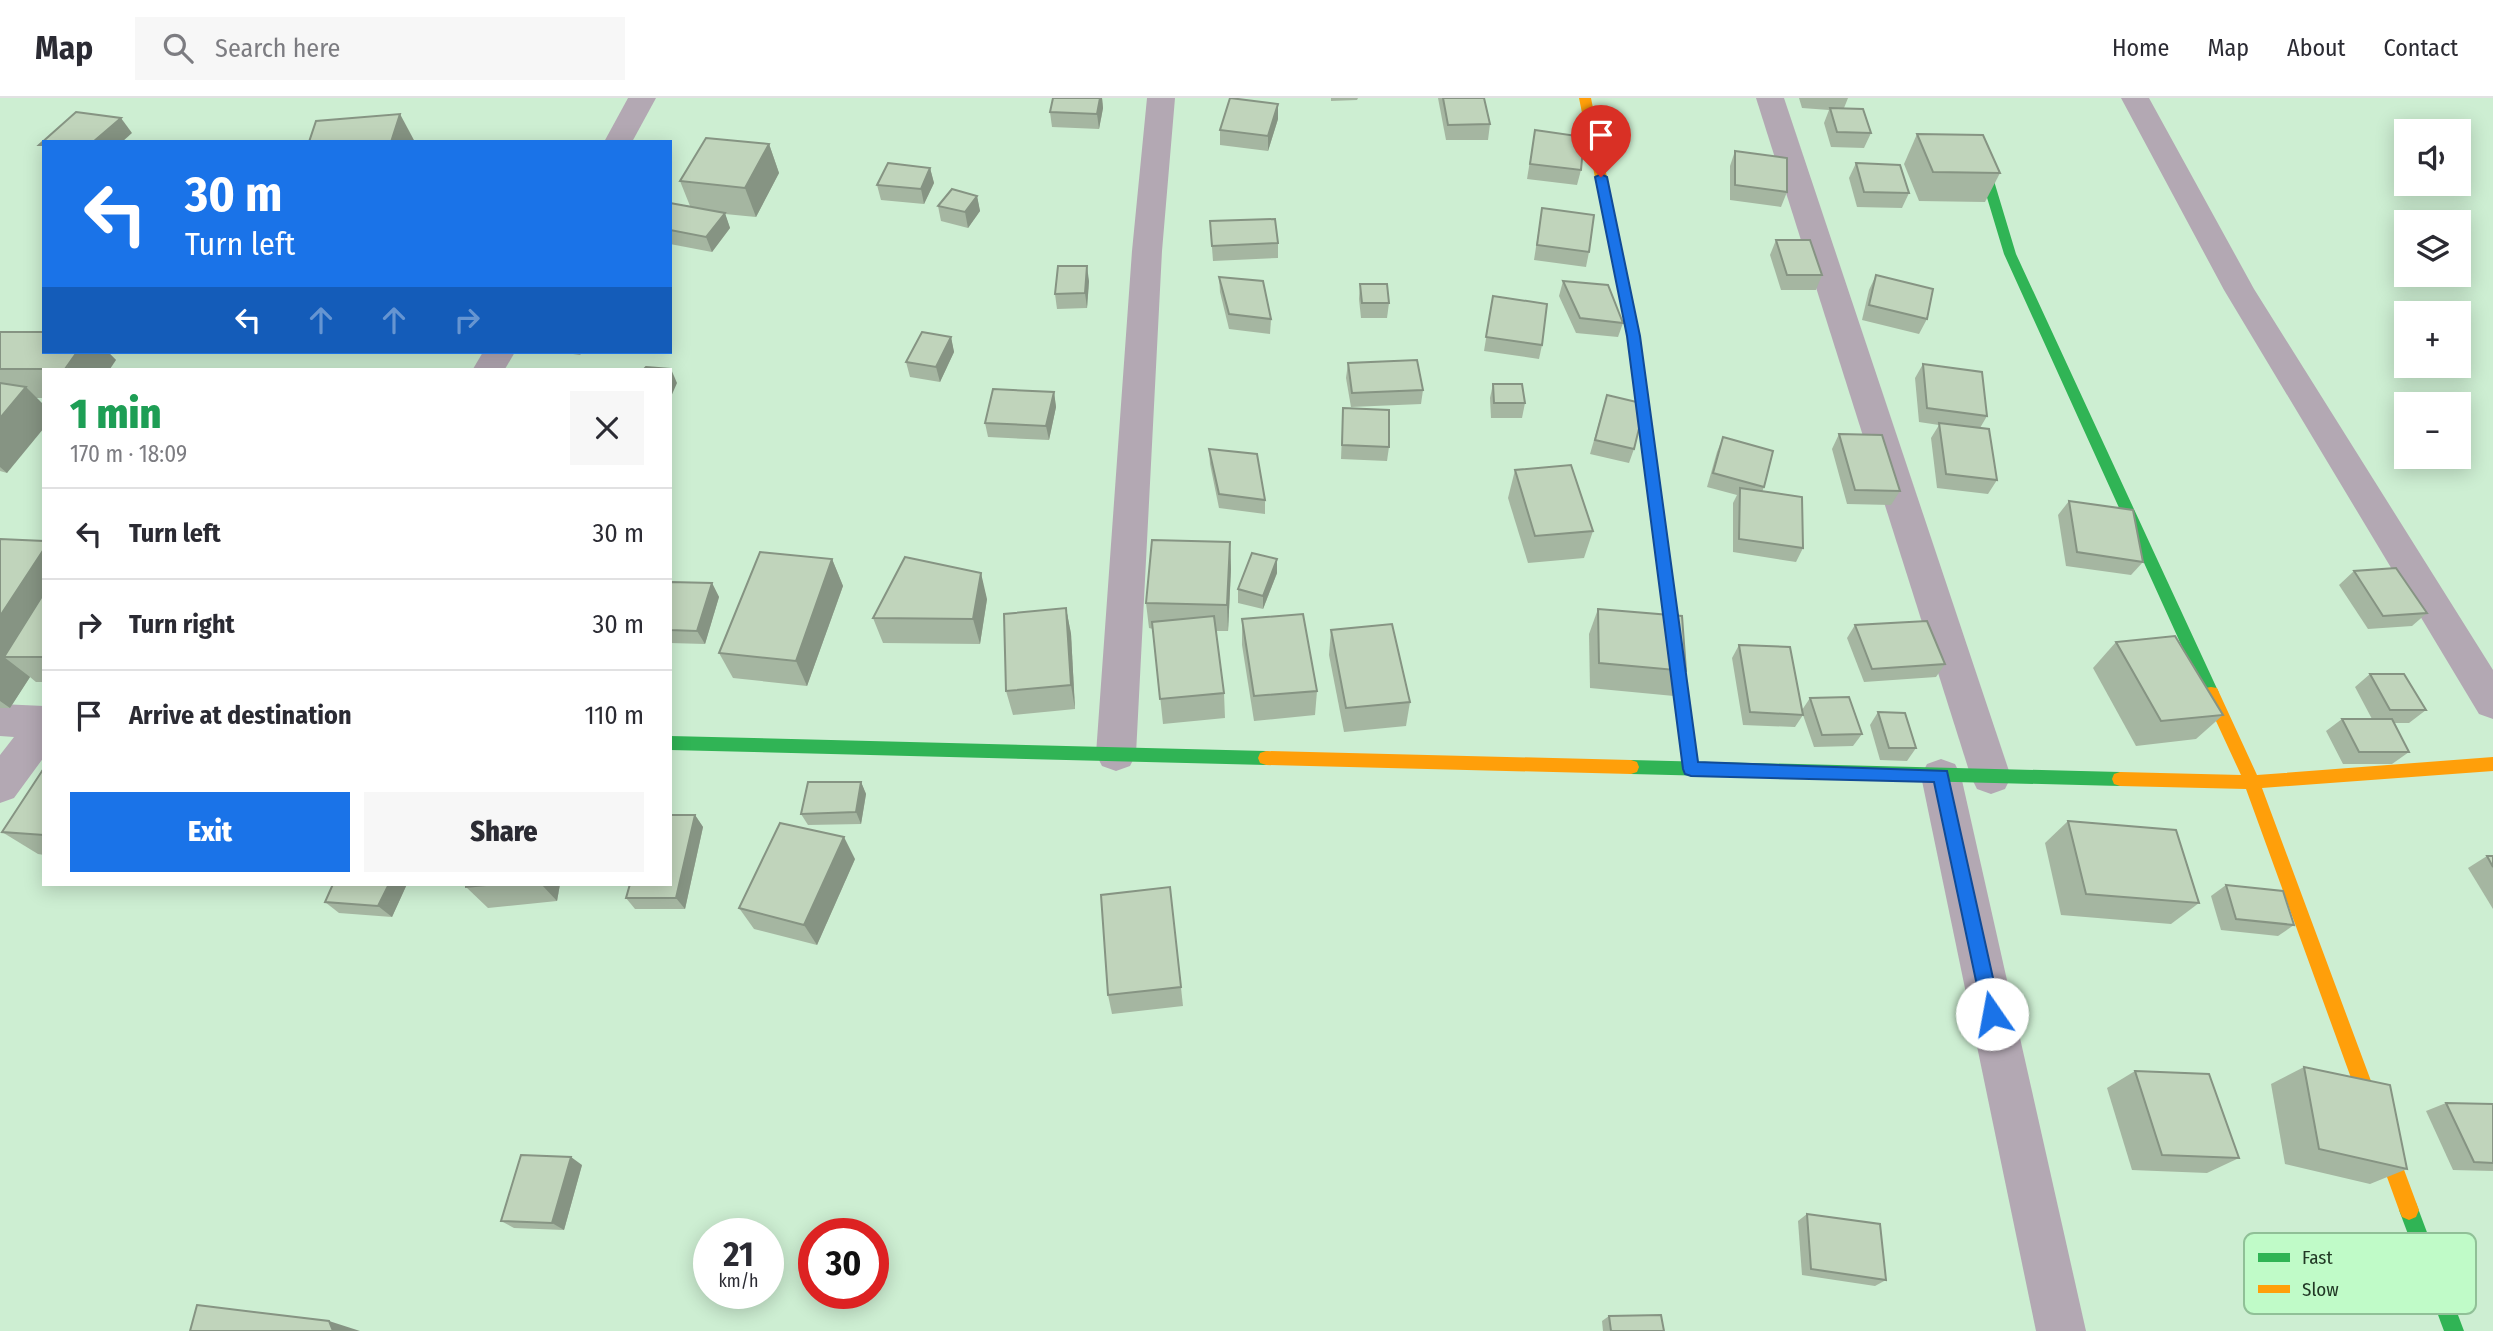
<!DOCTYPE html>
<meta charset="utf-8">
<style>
body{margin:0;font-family:"Fira Sans Condensed",sans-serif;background:#f7f7f7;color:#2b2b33;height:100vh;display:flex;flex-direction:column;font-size:26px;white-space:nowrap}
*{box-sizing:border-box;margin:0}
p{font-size:23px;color:#7c7c81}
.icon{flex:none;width:38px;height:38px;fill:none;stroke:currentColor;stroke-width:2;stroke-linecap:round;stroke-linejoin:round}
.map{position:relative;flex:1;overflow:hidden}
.details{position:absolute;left:42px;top:270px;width:630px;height:518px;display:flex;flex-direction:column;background:#fff;border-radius:0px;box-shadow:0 4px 18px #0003}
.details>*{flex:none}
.guide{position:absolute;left:42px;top:42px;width:630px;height:214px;border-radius:0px;box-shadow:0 4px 18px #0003;background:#1a73e8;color:#fff;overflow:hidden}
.fabs{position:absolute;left:2394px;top:21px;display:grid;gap:14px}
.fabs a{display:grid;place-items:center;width:77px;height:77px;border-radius:0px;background:#fff;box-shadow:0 4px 18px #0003;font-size:35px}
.speed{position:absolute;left:693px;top:1120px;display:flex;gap:14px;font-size:35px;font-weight:700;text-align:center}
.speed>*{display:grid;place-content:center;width:91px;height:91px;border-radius:50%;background:#fff;box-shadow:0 4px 18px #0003;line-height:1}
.speed small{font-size:18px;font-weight:400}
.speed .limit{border:10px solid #d22;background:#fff;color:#111}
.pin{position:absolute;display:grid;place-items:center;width:60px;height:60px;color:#fff;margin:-72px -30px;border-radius:50% 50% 50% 0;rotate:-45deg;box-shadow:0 0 7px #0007}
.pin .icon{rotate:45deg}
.me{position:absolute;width:77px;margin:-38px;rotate:348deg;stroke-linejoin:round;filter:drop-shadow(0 0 5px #0008)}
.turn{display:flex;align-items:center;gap:24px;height:147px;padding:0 28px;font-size:32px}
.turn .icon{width:91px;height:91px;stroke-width:2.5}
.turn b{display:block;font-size:49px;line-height:60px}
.lanes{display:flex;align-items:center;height:66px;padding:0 28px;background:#0003;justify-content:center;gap:35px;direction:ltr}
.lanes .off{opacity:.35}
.round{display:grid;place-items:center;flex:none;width:74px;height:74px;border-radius:0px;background:#f7f7f7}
.overview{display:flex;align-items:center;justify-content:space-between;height:119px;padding:0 28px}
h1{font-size:42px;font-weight:800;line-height:52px;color:#1e9e55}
.cta{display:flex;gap:14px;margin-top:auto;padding:14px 28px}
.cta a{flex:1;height:80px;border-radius:0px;background:#1a73e8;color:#fff;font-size:28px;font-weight:800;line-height:80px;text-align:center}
.cta a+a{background:#f7f7f7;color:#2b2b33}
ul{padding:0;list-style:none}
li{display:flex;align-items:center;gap:21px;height:91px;padding:0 28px;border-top:2px solid #e1e1e2}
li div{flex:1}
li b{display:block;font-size:26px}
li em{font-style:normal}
header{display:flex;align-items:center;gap:42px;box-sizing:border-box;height:98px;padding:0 35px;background:#fff;border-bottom:2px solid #e1e1e2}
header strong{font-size:33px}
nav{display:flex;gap:38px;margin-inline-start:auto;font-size:24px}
.search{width:490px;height:63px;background:#f7f7f7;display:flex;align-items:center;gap:18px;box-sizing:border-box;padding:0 24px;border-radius:0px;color:#7c7c81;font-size:26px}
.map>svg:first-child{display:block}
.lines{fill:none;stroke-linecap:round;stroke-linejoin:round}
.street{fill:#b3a8b3;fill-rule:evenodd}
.fast{fill:#30b455;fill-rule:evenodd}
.slow{fill:#ff9f0a;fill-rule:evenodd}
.wall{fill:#a5b6a1}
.shaded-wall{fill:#869483}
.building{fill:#c0d4bb;stroke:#869483;stroke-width:2}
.route{fill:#1a73e8;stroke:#114b97;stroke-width:2}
.key{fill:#c0fbc8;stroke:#90c097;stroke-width:2}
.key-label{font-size:19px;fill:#213825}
</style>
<header>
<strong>Map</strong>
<div class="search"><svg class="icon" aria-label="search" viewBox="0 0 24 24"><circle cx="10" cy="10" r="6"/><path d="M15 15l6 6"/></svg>Search here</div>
<nav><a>Home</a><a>Map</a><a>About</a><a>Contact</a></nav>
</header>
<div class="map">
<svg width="2493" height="1233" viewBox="0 0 2493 1233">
<rect width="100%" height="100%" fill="#cdeed2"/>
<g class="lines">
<g class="street">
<polygon points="628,0 656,0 632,44 604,44"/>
<polygon points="1147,0 1175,0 1162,153 1136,656 1130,668 1116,673 1102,668 1096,656 1132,153"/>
<polygon points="1756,0 1784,0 2011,679 2005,691 1991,696 1977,691 1971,679"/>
<polygon points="2121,0 2149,0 2254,191 2493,572 2493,621 2479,616 2224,192"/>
<polygon points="483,254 515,254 505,271 473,271"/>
<polygon points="0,606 44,608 44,659 14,700 0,705 0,657 14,639 0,638"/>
<polygon points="1941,661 1955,666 1961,678 2086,1233 2036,1233 1921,678 1927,666"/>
</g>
<g class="fast">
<polygon points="1976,39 1982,43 2016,156 2219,595 2217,600 2205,600 2203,595 2004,156 1970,43"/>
<polygon points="670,638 1266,653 1272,655 1274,660 1272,665 1266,667 670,652"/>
<polygon points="1631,662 2120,674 2126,676 2128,681 2126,686 2120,688 1631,676 1625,674 1623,669 1625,664"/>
<polygon points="2409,1102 2416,1105 2464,1233 2444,1233 2399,1112 2402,1105"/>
</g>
<g class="slow">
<polygon points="1579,0 1591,0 1639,238 1699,671 1697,676 1691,678 1685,676 1683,671 1627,238"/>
<polygon points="2211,589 2217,590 2257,677 2493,659 2493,673 2262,690 2419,1112 2416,1119 2409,1122 2402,1119 2399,1112 2246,691 2120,688 2114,686 2112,681 2114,676 2120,674 2241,677 2203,595 2205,590"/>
<polygon points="1266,653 1631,662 1637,664 1639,669 1637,674 1631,676 1266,667 1260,665 1258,660 1260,655"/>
</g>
</g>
<g class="wall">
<polygon points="1053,0 1102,0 1103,10 1099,31 1052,29 1050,14"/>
<polygon points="1331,0 1358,0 1357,2 1331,3"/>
<polygon points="1438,0 1484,0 1490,26 1488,42 1446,42"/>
<polygon points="1799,0 1848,0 1844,10 1871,35 1864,50 1831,49 1824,25 1829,12 1802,10"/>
<polygon points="1278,21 1268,53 1220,47 1220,32"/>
<polygon points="1535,32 1581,72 1577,87 1527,81"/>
<polygon points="1917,36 2000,75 1985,104 1919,103 1904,66"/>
<polygon points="769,46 779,75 756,119 725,116 730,130 712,154 670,146 670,105 690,108 680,83"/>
<polygon points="1735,53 1787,94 1781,109 1730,102 1730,68"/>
<polygon points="1856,65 1909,95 1902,110 1857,109 1849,80"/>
<polygon points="930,70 934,85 924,106 881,102 877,87"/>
<polygon points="977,98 980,113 968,130 941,123 938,108"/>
<polygon points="1542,110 1589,154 1586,169 1534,162"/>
<polygon points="1210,123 1278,145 1278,160 1213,163"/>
<polygon points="1776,142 1822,177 1816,192 1781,192 1770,157"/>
<polygon points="1876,177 1927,221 1919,236 1862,222 1869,192"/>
<polygon points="1219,179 1271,221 1270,236 1229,231 1220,194"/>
<polygon points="1089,183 1087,210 1057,211 1055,196"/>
<polygon points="1563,183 1623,225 1618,239 1576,235 1559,198"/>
<polygon points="1360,186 1389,205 1387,220 1361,220 1359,201"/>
<polygon points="1493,198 1542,247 1539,261 1484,253"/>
<polygon points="0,234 44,254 108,254 116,262 44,271 44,300 36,300 7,375 0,373"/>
<polygon points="951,239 954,254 940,284 910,279 906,264"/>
<polygon points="559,254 583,254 580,257"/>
<polygon points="1348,265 1423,292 1421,306 1351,309 1346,280"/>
<polygon points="1923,266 1987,318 1980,330 1997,382 1988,396 1937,390 1931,340 1939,327 1919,324 1915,280"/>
<polygon points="1493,286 1525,305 1522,320 1491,320 1490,300"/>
<polygon points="1054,294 1056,309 1049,342 988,339 985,325"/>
<polygon points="1607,297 1634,351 1629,365 1590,356"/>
<polygon points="1343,310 1389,349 1387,363 1341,361"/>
<polygon points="1839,336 1900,393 1891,407 1847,406 1832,351"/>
<polygon points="1723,339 1764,389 1762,394 1803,450 1796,464 1733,454 1733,405 1737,397 1707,389 1717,354"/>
<polygon points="1209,351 1265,402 1265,416 1219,410 1210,366"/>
<polygon points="1515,372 1593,433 1584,460 1528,465 1508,400"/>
<polygon points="2069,403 2143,464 2131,477 2066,468 2058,417"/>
<polygon points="0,441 44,443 44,584 36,584 30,579 10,610 0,610"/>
<polygon points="1230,444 1231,471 1228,533 1216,533 1224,595 1225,620 1163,626 1153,531 1149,530 1146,505"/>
<polygon points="832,461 843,488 807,588 733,580 719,555"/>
<polygon points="1277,461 1277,475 1263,511 1238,505 1238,491"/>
<polygon points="2354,473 2427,515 2412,528 2368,531 2339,487"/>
<polygon points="670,484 712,485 719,499 705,546 670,545"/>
<polygon points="987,501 980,546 883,545 873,520"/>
<polygon points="1066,510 1071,536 1075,611 1013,617 1006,593"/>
<polygon points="1598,511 1686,573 1674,598 1590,590 1589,536"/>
<polygon points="1242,521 1317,593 1315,617 1254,623 1242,547"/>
<polygon points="1855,527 1945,566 1936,579 1864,584 1847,540"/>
<polygon points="1331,532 1410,604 1406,628 1344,634 1329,557"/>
<polygon points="2116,544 2223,617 2196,641 2136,648 2093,570"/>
<polygon points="1739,547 1802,612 1810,600 1862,636 1853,648 1814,649 1803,617 1795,629 1743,627 1732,560"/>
<polygon points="2370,576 2426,612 2409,625 2394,625 2409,654 2392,666 2343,666 2326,633 2342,621 2372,621 2355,589"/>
<polygon points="1878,614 1916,650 1907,663 1880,662 1870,627"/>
<polygon points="44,670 44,757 38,756 2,734"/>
<polygon points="861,684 866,696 861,726 808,727 801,716"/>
<polygon points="695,717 703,729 685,811 635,811 626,800"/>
<polygon points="2068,723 2199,805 2171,826 2061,817 2045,745"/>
<polygon points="2487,758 2493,758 2493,811 2468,770"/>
<polygon points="855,761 817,847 754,831 739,810"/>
<polygon points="407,786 392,819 339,815 325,804"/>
<polygon points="466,786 560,786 557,803 488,810 466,789"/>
<polygon points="2226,787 2294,827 2278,838 2221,832 2211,798"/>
<polygon points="1170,789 1183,908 1112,916 1108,897"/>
<polygon points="2304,969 2407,1071 2370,1086 2285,1066 2271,986"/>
<polygon points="2135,973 2239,1060 2207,1075 2132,1072 2107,990"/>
<polygon points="2446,1005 2493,1006 2493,1073 2453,1072 2426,1013"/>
<polygon points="582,1067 564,1132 514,1130 501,1123"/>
<polygon points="1807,1116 1886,1182 1875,1188 1802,1177 1798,1123"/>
<polygon points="1609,1218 1664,1233 1603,1233 1602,1223"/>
</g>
<g class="shaded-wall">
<polygon points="1100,0 1102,0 1103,10 1099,31 1097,16"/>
<polygon points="1278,6 1278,21 1268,53 1268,38"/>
<polygon points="400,16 415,44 391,44"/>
<polygon points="121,20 132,35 122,44 93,44"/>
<polygon points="769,46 779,75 756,119 745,90"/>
<polygon points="930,70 934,85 924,106 921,91"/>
<polygon points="977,98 980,113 968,130 965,114"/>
<polygon points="725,115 730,130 712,154 706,139"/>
<polygon points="1087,168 1089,183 1087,210 1085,195"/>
<polygon points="951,239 954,254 940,284 936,269"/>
<polygon points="77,254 108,254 116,262 110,271 66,271"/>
<polygon points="671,271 677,285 670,301 670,271"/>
<polygon points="26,289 44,307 44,330 7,375 0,369 0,320"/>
<polygon points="1054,294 1056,309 1049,342 1046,328"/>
<polygon points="1230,444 1231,471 1228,533 1227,507"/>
<polygon points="44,451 44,556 4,559 30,579 10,610 0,603 0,518"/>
<polygon points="832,461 843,488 807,588 796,563"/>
<polygon points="1277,461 1277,475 1263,511 1263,498"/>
<polygon points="981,475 987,501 980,546 973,521"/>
<polygon points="712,485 719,499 705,546 697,533"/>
<polygon points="1066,510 1071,536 1075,611 1071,587"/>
<polygon points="861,684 866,696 861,726 856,714"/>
<polygon points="695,717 703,729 685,811 676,800"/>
<polygon points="844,739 855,761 817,847 804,827"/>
<polygon points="389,786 407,786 392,819 378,808"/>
<polygon points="541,786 560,786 557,803"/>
<polygon points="571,1059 582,1067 564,1132 552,1125"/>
<polygon points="329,1223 360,1233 333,1233"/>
</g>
<g class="building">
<polygon points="1053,0 1100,0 1097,16 1050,14"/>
<polygon points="1230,0 1278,6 1268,38 1220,32"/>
<polygon points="1443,0 1484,0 1490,26 1448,27"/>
<polygon points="1830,10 1863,11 1871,35 1837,34"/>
<polygon points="76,14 121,20 93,44 44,44 44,47 39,47"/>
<polygon points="400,16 391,44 309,44 316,23"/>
<polygon points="1535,32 1584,39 1581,72 1530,66"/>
<polygon points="1917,36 1983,37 2000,75 1933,74"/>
<polygon points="706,40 769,46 745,90 680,83"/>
<polygon points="1735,53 1787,60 1787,94 1735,87"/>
<polygon points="888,65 930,70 921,91 877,87"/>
<polygon points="1856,65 1900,67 1909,95 1864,94"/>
<polygon points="952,91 977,98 965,114 938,108"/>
<polygon points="670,105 725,115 706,139 670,132"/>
<polygon points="1542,110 1594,117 1589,154 1537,147"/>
<polygon points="1275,121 1278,145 1212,148 1210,123"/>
<polygon points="1776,142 1810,142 1822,177 1787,177"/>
<polygon points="1058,168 1087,168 1085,195 1055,196"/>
<polygon points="1876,177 1933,191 1927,221 1869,207"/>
<polygon points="1219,179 1263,183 1271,221 1229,216"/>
<polygon points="1563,183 1608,187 1623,225 1580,220"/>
<polygon points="1360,186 1387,186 1389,205 1362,205"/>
<polygon points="1493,198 1547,206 1542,247 1486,239"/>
<polygon points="0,234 44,234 44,254 77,254 65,271 0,271"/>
<polygon points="922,234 951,239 936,269 906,264"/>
<polygon points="1417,262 1423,292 1352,295 1348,265"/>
<polygon points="1923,266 1982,274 1987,318 1927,310"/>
<polygon points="646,269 671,271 644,271"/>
<polygon points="0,285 26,289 0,320"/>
<polygon points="1493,286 1522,286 1525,305 1494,305"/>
<polygon points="993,291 1054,294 1046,328 985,325"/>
<polygon points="1607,297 1645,306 1634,351 1595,342"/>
<polygon points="1343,310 1389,312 1389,349 1342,347"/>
<polygon points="1939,325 1989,331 1997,382 1946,376"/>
<polygon points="1839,336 1882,337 1900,393 1855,392"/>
<polygon points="1723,339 1773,353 1764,389 1713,375"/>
<polygon points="1209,351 1257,356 1265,402 1219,396"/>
<polygon points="1571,367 1593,433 1535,438 1515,372"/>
<polygon points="1740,390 1802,399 1803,450 1739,441"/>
<polygon points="2069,403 2133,412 2143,464 2077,454"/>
<polygon points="0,441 44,443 44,451 0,518"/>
<polygon points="1152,442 1230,444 1227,507 1146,505"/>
<polygon points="760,454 832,461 796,563 719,555"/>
<polygon points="1252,455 1277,461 1263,498 1238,491"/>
<polygon points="905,459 981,475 973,521 873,520"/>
<polygon points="2396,470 2427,515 2383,518 2354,473"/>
<polygon points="670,484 712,485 697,533 670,532"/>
<polygon points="44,495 44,559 4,559"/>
<polygon points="1066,510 1071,587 1006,593 1004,516"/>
<polygon points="1598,511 1682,518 1686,573 1599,565"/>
<polygon points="1303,516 1317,593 1254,598 1242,521"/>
<polygon points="1214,518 1224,595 1160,601 1152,524"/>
<polygon points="1927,523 1945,566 1872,571 1855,527"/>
<polygon points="1392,526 1410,604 1346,610 1331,532"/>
<polygon points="2175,538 2223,617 2161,623 2116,544"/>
<polygon points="1739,547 1790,549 1803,617 1750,614"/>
<polygon points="2370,576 2404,576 2426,612 2390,612"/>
<polygon points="1849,599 1862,636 1822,637 1810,600"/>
<polygon points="1878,614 1905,615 1916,650 1889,650"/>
<polygon points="2342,621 2392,621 2409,654 2359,654"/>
<polygon points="44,670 44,737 2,734"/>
<polygon points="808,684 861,684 856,714 801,716"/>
<polygon points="670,717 695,717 676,800 626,800 630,786 670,786"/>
<polygon points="2068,723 2176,732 2199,805 2086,796"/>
<polygon points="780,725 844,739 804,827 739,810"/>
<polygon points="2487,758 2493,758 2493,769"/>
<polygon points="333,786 389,786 378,808 325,804"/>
<polygon points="466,786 497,786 466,789"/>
<polygon points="2226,787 2283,793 2294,827 2236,821"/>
<polygon points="1170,789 1181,889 1108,897 1101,797"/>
<polygon points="2304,969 2390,987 2407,1071 2319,1051"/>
<polygon points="2135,973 2209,976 2239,1060 2162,1057"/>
<polygon points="2446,1005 2493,1006 2493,1065 2474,1064"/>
<polygon points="521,1057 571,1059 552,1125 501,1123"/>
<polygon points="1807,1116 1880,1126 1886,1182 1811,1171"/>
<polygon points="197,1207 329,1223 333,1233 190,1233"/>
<polygon points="1661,1217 1664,1233 1611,1233 1609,1218"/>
</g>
<polygon class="route" points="1601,76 1607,79 1640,238 1698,664 1947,673 2001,916 1999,922 1992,924 1986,922 1983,916 1934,684 1691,678 1685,676 1683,671 1627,238 1595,79"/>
<rect x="2244" y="1135" width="232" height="81" rx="10" class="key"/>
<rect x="2258" y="1155" width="32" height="9" fill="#30b455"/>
<rect x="2258" y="1187" width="32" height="8" fill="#ff9f0a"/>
<g class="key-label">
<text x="2302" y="1166">Fast</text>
<text x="2302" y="1198">Slow</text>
</g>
</svg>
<div class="fabs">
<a><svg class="icon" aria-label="sound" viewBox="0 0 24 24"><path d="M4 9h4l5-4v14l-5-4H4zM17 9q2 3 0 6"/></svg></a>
<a><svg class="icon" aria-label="layers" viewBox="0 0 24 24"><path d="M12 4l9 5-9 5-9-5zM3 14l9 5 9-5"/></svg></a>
<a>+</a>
<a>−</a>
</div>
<div class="speed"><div>21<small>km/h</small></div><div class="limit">30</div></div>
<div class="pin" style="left:1601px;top:79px;background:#d93025"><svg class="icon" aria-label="arrive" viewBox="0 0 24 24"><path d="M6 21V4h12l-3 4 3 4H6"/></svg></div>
<svg class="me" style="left:1992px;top:916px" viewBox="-20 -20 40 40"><circle r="19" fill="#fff"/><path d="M0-13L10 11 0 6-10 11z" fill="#1a73e8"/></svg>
<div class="guide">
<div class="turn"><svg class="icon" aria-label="left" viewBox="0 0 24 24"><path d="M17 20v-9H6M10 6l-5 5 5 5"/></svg><div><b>30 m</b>Turn left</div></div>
<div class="lanes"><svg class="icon" aria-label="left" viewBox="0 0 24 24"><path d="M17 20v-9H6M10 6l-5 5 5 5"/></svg><svg class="icon off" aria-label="ahead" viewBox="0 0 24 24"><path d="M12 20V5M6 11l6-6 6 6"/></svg><svg class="icon off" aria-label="ahead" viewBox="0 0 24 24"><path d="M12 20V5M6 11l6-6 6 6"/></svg><svg class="icon off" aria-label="right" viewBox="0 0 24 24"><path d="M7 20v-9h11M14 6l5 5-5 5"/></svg></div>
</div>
<section class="details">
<div class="overview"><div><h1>1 min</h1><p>170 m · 18:09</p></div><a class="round"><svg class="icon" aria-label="close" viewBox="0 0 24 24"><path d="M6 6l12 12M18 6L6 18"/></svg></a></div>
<ul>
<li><svg class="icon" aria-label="left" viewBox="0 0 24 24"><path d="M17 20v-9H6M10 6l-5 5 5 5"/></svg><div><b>Turn left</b></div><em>30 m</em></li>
<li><svg class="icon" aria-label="right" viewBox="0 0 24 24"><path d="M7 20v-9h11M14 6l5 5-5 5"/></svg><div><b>Turn right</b></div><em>30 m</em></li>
<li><svg class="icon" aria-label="arrive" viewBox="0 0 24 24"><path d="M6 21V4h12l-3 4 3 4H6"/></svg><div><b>Arrive at destination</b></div><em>110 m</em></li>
</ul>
<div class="cta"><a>Exit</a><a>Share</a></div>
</section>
</div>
